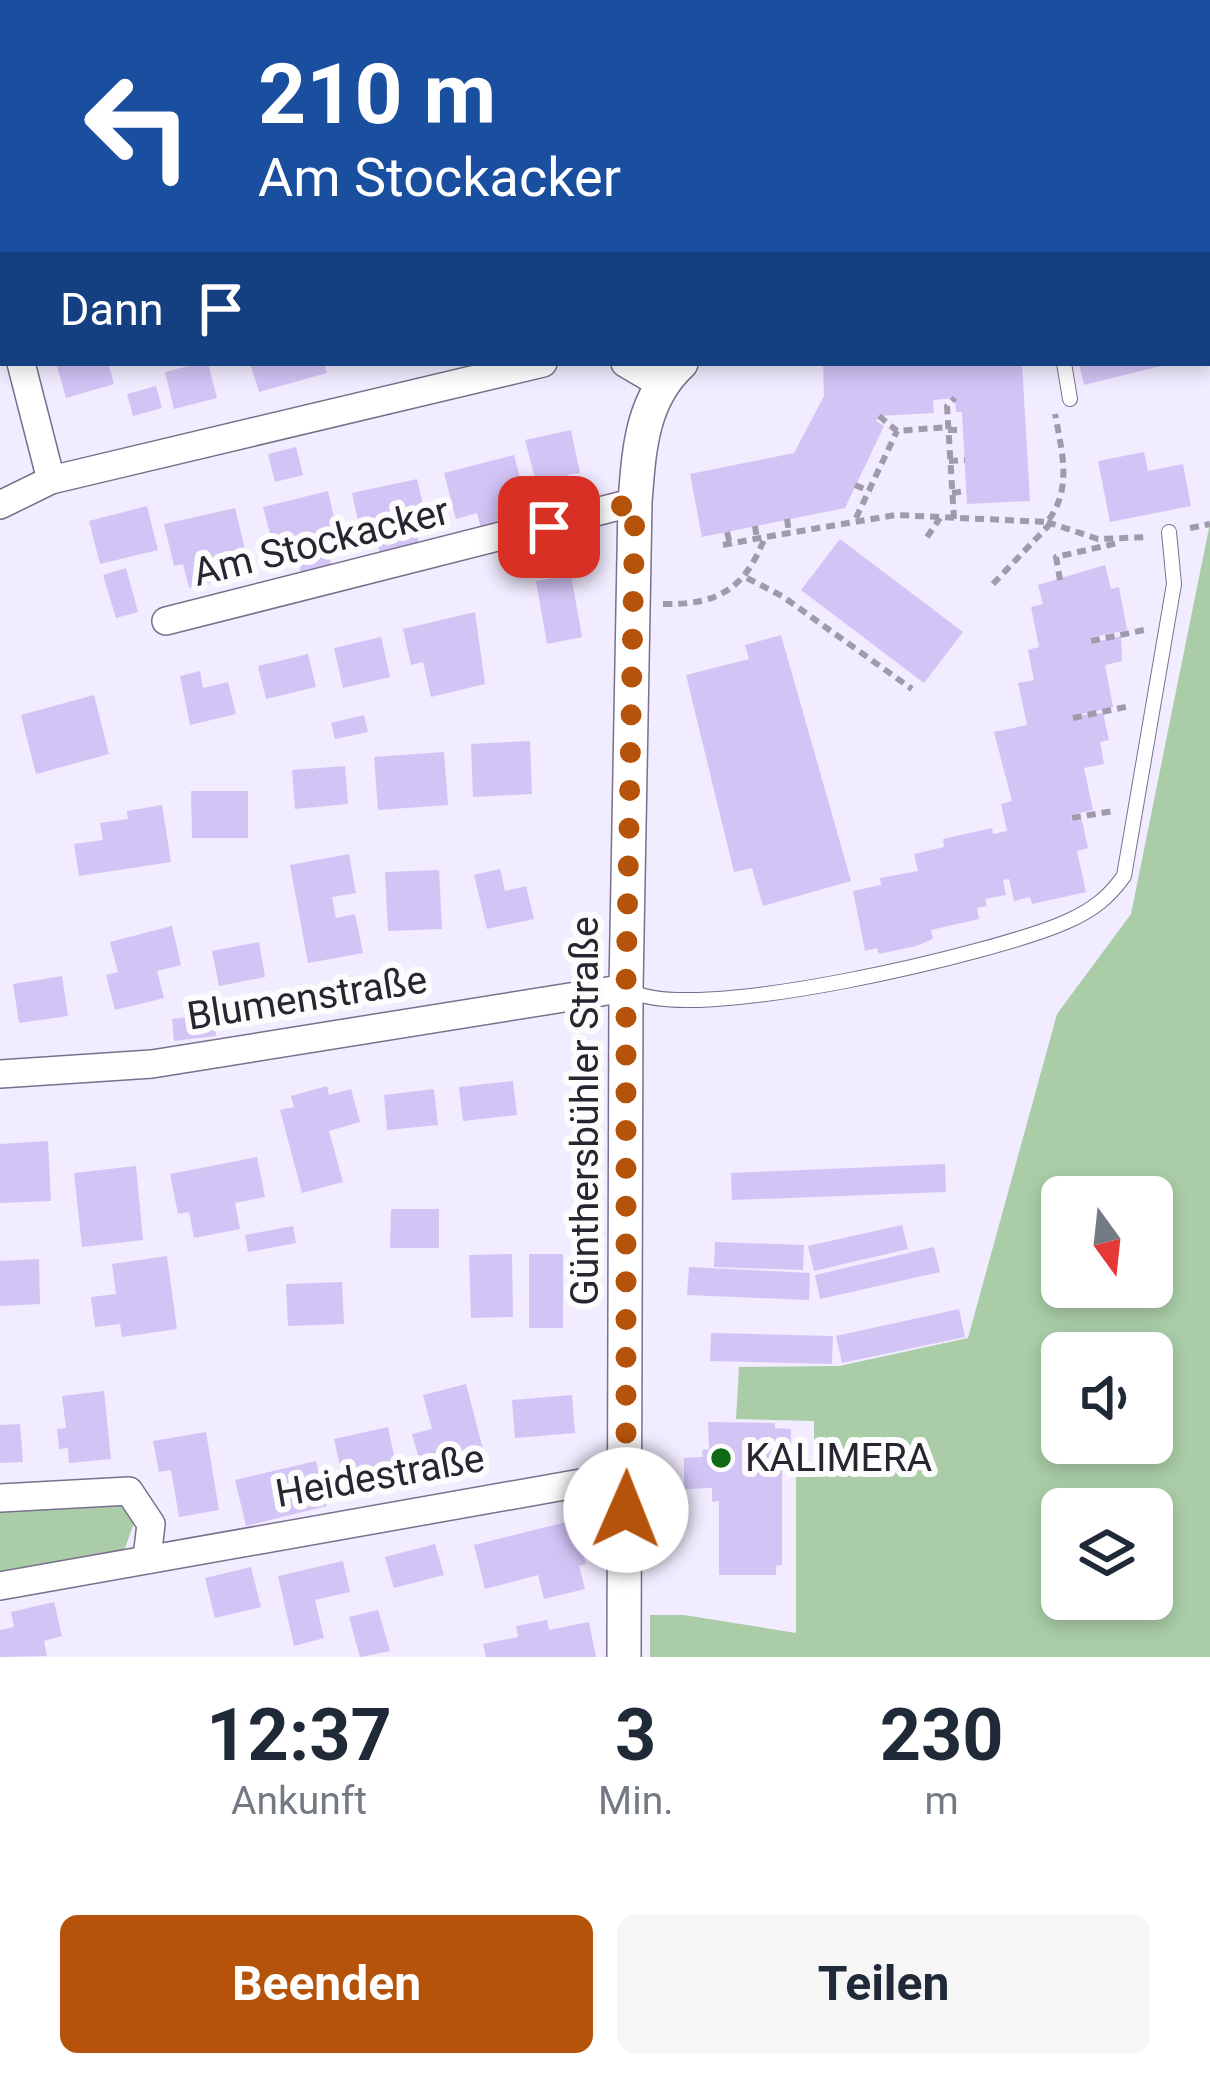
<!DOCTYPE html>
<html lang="de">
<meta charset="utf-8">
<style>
body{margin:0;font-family:Roboto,sans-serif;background:#f6f6f7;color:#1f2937;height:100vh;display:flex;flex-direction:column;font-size:45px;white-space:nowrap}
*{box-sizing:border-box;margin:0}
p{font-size:39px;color:#747a83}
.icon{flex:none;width:66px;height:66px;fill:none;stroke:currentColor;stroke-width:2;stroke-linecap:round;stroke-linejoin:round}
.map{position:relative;height:1657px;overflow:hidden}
.drawer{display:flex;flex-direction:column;background:#fff;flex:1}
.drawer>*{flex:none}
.guide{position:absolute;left:0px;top:0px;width:1212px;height:366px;box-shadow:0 6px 18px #0003;background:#1a4fa0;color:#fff;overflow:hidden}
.needle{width:78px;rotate:165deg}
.buttons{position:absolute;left:1041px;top:1176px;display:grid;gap:24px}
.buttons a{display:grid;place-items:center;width:132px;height:132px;border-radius:18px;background:#fff;box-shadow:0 6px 18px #0003;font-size:60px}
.pin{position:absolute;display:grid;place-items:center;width:102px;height:102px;color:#fff;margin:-51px;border-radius:24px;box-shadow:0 6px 18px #0006}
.me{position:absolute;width:132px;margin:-66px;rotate:1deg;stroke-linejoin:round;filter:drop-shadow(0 0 9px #0008)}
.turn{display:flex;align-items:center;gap:42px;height:252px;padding:0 60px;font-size:54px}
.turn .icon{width:156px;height:156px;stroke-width:2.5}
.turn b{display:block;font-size:84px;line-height:102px}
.then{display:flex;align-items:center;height:114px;padding:0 60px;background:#0003;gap:24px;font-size:45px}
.eta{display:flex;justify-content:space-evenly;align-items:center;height:204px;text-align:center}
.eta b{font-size:72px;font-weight:700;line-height:84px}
.button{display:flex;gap:24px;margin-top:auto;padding:24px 60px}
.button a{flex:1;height:138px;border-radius:18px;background:#b45309;color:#fff;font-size:48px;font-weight:700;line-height:138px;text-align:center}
.button a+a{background:#f6f6f7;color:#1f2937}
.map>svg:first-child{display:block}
.green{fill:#aacda8;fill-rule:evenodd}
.building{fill:#d3c4f6}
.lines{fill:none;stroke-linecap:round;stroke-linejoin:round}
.service-casing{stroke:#78708c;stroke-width:16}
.minor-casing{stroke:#78708c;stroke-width:30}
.tertiary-casing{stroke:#78708c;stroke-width:36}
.path{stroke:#a09bab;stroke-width:6;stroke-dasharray:9 6;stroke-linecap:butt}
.service{stroke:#fff;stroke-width:14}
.minor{stroke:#fff;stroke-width:27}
.tertiary{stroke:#fff;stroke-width:33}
.route{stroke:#b45309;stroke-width:21;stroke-dasharray:0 37.8}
.poi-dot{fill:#0f6a13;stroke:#fcfcfc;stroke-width:4.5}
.labels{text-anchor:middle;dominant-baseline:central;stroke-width:12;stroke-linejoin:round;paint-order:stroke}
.street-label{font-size:39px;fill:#282430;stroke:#fcfcfc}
.poi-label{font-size:39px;fill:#282430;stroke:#fcfcfc;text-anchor:start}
</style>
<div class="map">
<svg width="1210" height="1657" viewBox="0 0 1210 1657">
<rect width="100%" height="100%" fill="#f1ecff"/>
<g class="green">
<path d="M1210 523V1657H650V1615H684L796 1633V1476L814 1474V1421L736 1419 739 1367 839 1366 968 1338 1057 1014 1131 914ZM1062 1197H1152V1287H1062ZM1062 1353H1152V1443H1062ZM1062 1509H1152V1599H1062Z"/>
<polygon points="114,1499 135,1520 124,1551 0,1572 0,1510"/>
</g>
<g class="building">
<polygon points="56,363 108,363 114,384 66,398"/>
<polygon points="200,363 208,363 217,398 174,409 165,372"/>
<polygon points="250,363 324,363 327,373 259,392"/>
<polygon points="823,363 1022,363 1030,501 967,504 962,412 956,412 955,398 933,400 934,413 879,416 876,421 884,426 845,508 702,537 690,474 794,453 824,396"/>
<polygon points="1079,363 1165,363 1165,365 1084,385"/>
<polygon points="156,386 162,408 133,416 127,394"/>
<polygon points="571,430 580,473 568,475 574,502 543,508 525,440"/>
<polygon points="296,447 303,475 275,482 268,454"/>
<polygon points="1144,452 1148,471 1183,464 1191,506 1110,522 1098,461"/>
<polygon points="514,455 526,501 511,504 517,528 483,537 477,513 456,519 444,473"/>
<polygon points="417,479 429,530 417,532 420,550 381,559 377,541 363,544 352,493"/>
<polygon points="328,491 337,531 323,534 332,568 302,576 293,540 273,545 263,507"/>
<polygon points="147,506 158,550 100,564 89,521"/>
<polygon points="235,508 245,549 225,554 230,578 189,588 183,564 174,566 164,524"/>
<polygon points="840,539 963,632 924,683 801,590"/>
<polygon points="1105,565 1111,589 1119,587 1127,630 1090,638 1091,643 1121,636 1122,661 1105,665 1113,707 1073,716 1103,713 1109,740 1100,742 1104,764 1084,768 1093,810 1071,815 1072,821 1082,820 1088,848 1077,851 1086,892 1032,904 1030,897 1014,901 1009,879 1003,880 1006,895 985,899 987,906 977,908 979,919 931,930 933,939 916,946 879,954 877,948 865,951 853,891 881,885 880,878 918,871 914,854 944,847 943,839 992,828 993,834 1007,831 1001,804 1012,801 994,732 1027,725 1018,683 1034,680 1028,650 1039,647 1031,607 1043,604 1038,585"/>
<polygon points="126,568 138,612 116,618 103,575"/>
<polygon points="571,575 582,637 547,644 536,581"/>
<polygon points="475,612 485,684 431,697 423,662 411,665 403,629"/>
<polygon points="781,635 851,881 763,906 752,868 734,872 686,675 749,659 745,645"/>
<polygon points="381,637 390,677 343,688 334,648"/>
<polygon points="308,654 316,687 266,699 258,666"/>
<polygon points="200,671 203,688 228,682 236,714 190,725 180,676"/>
<polygon points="94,695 109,754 36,774 21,715"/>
<polygon points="364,715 368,732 335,739 331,723"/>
<polygon points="530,741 532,794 473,797 471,744"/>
<polygon points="444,752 448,805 378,810 374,757"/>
<polygon points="345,766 348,804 295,809 292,770"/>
<polygon points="191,791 248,791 248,838 192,838"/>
<polygon points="162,805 171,862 79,876 74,844 103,840 100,823 128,819 127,811"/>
<polygon points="349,854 356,893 332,897 336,918 355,914 363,953 308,963 290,865"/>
<polygon points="500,869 505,891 526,886 534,919 487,929 474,875"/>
<polygon points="439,870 442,929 388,931 385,872"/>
<polygon points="172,926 181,965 157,971 164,998 115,1010 106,975 118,972 110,942"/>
<polygon points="259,942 265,977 219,986 212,951"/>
<polygon points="62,976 68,1016 19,1023 13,984"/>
<polygon points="214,1014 216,1036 174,1041 172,1019"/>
<polygon points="513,1081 517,1115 463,1121 459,1087"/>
<polygon points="327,1086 329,1095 351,1089 360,1122 329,1131 343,1182 302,1193 280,1110 294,1107 291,1096"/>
<polygon points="434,1089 438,1125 387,1130 384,1095"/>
<polygon points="48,1141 51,1201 0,1203 0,1144"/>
<polygon points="257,1157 265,1197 235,1203 240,1229 194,1238 189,1212 178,1214 170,1174"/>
<polygon points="945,1164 946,1192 732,1200 731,1173"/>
<polygon points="136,1166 143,1240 82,1247 74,1173"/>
<polygon points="391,1209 439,1209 439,1248 390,1248"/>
<polygon points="902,1225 908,1249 814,1271 808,1246"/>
<polygon points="293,1226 296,1243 248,1252 245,1235"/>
<polygon points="715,1242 804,1245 803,1270 714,1267"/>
<polygon points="934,1247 940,1272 820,1299 815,1275"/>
<polygon points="512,1254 513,1317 471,1318 469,1255"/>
<rect x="529" y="1254" width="34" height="74"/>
<polygon points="167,1256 177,1329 122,1337 120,1324 95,1327 91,1297 116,1294 112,1264"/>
<polygon points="39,1259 40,1304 0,1306 0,1261"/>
<polygon points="689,1267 810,1273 809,1300 687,1295"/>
<polygon points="342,1282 344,1324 288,1326 286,1284"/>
<polygon points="959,1309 965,1337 842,1363 836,1336"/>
<polygon points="711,1333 833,1336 832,1364 710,1361"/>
<polygon points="466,1384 483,1449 421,1466 412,1434 432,1429 423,1395"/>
<polygon points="104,1391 111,1459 69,1463 68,1448 59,1449 57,1429 66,1428 62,1396"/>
<polygon points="572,1395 575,1433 515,1438 512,1400"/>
<polygon points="708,1422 775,1423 775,1428 791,1429 790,1467 782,1468 782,1565 776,1566 776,1575 719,1575 719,1501 712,1502 712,1488 684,1489 684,1458 703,1457 702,1450 709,1449"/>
<polygon points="20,1424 23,1462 0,1463 0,1425"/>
<polygon points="388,1427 397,1469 343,1480 334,1439"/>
<polygon points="206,1432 219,1510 179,1517 171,1470 159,1472 153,1441"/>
<polygon points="316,1461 327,1506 246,1526 235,1480"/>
<polygon points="574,1520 586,1564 579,1566 585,1589 544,1599 538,1575 485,1589 474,1545"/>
<polygon points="435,1544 444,1575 394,1588 385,1557"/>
<polygon points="343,1561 350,1592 315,1600 324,1638 294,1646 278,1576"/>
<polygon points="251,1567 261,1607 215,1618 205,1578"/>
<polygon points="54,1602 62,1636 44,1641 47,1656 0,1657 0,1630 14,1627 11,1612"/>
<polygon points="378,1610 390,1651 360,1657 349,1617"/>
<polygon points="547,1620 549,1630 589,1622 596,1657 486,1657 483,1644 518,1637 516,1626"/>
</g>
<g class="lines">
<g class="service-casing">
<g id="service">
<polyline points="1209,17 1210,17"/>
<polyline points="1064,363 1070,399"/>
<path d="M630 990C687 1027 1001 952 1068 921 1093 910 1109 897 1124 876L1174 584 1169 532"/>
</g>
</g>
<g class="minor-casing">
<g id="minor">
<polyline points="511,0 515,3"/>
<polyline points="456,3 461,0"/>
<polyline points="0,257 3,255"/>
<polyline points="0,279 3,291"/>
<polyline points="21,363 51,480"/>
<polyline points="625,363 659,383"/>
<polyline points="0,505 51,480 543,363"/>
<polyline points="166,621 635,502"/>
<polyline points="0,1074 152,1064 626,988"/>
<polyline points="0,1498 129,1491 151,1524 147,1558"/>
<polyline points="0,1586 626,1475"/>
</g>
</g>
<g class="tertiary-casing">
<g id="tertiary">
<polyline points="1209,213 1210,213"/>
<path d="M624 1657 626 988 635 502C639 451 641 400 681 363"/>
</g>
</g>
<g class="path">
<polyline points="879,416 897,431 948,427"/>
<polyline points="948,430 963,430"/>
<polyline points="949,461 965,460"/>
<polyline points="855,485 869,491"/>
<polyline points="952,493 967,491"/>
<polyline points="856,518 897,431"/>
<polyline points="787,519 789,532"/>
<polyline points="954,519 947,406 955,398"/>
<polyline points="1047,522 1098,539 1148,537"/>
<polyline points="755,526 757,539"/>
<polyline points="1190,528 1210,524"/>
<polyline points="727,532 730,544"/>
<polyline points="927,537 940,518"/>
<polyline points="723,545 765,537"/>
<polyline points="747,578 782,596 912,689"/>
<polyline points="1060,580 1056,557 1118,543"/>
<polyline points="993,584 1051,523"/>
<path d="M663 604C720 605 745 588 765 537L896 515 1047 522C1073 489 1062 452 1055 414"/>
<polyline points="1091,641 1144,630"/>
<polyline points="1073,718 1130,706"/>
<polyline points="1072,818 1113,811"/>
</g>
<use href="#service" class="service"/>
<use href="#minor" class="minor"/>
<use href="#tertiary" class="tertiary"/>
</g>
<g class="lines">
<polyline class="route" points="549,527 635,502 626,988 626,1510"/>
</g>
<circle class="poi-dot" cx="721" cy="1458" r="12"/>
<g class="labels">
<g class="street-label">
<text transform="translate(321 542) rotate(-14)">Am Stockacker</text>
<text transform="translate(307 998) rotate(-9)">Blumenstraße</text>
<text transform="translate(585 1111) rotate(-90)">Günthersbühler Straße</text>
<text transform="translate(380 1476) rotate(-10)">Heidestraße</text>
</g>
<g class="poi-label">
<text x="745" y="1458">KALIMERA</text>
</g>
</g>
</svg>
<div class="buttons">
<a><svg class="needle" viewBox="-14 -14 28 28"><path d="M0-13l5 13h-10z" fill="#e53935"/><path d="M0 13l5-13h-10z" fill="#747a83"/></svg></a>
<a><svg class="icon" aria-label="sound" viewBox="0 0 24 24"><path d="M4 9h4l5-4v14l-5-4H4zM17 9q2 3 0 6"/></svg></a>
<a><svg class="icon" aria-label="layers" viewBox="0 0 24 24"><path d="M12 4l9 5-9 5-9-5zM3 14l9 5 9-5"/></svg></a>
</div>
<div class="pin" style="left:549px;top:527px;background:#d93025"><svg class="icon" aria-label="arrive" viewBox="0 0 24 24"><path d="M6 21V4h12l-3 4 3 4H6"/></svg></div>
<svg class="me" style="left:626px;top:1510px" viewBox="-20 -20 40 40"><circle r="19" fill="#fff"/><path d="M0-13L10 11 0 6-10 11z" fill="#b45309"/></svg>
<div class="guide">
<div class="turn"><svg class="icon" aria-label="left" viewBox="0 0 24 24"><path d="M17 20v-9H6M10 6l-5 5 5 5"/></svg><div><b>210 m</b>Am Stockacker</div></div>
<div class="then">Dann<svg class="icon" aria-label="arrive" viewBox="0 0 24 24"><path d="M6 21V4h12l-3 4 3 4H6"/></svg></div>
</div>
</div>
<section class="drawer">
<div class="eta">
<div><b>12:37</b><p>Ankunft</p></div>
<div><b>3</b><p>Min.</p></div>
<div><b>230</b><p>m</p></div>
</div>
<div class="button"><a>Beenden</a><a>Teilen</a></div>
</section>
